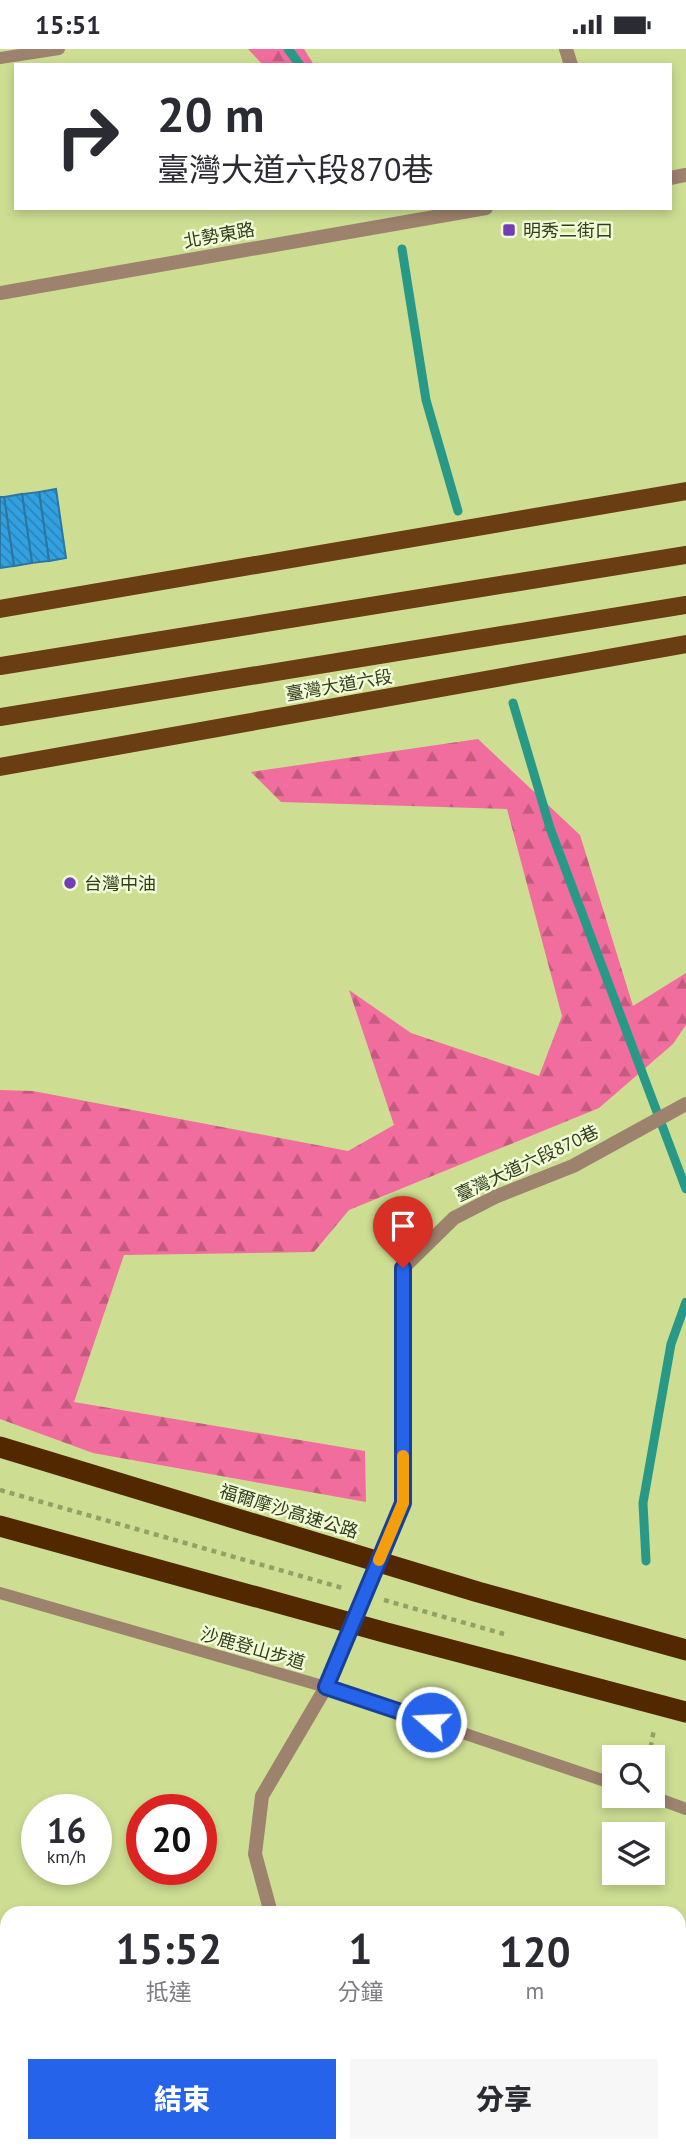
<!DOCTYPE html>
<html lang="zh-TW">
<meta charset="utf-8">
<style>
body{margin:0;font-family:"PT Sans","Noto Sans TC",sans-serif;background:#f7f7f7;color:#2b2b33;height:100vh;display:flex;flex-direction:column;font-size:26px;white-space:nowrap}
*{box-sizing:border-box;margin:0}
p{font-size:23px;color:#7c7c81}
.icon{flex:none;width:38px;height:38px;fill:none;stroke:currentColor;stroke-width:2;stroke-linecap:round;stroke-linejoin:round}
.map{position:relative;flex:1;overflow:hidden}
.panel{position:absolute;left:0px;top:1857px;width:686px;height:247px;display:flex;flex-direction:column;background:#fff;border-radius:21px 21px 0 0;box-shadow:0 4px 10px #0003}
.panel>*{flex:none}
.banner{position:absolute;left:14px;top:14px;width:658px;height:147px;border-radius:0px;box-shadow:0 4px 10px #0003;background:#fff;color:#2b2b33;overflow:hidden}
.tools{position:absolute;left:602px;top:1696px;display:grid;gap:14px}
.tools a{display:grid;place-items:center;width:63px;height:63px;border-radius:0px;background:#fff;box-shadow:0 4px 10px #0003;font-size:35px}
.speed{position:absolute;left:21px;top:1745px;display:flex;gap:14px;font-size:35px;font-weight:700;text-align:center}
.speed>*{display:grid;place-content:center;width:91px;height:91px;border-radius:50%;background:#fff;box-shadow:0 4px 10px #0003;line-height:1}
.speed small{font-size:18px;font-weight:400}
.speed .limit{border:10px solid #d22;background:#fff;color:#111}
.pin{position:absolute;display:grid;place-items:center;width:60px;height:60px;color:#fff;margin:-72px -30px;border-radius:50% 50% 50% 0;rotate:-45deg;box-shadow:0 0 7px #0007}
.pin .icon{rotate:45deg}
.me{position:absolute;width:77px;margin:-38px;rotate:289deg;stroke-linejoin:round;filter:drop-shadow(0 0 5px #0008)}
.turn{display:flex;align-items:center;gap:24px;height:147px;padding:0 28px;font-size:32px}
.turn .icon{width:91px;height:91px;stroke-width:2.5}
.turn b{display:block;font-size:49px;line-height:60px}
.eta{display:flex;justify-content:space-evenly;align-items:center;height:119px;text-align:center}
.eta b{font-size:42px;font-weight:800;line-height:49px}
.cta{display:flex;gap:14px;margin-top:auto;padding:14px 28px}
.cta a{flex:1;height:80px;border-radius:0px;background:#2563eb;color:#fff;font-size:28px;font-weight:800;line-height:80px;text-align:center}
.cta a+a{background:#f7f7f7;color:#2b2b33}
.status{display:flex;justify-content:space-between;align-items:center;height:49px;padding:0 35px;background:#fff;direction:ltr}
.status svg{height:19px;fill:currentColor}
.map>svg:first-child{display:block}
.forest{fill:url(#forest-firs)}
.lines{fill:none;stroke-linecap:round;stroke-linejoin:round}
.stream{stroke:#299987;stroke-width:9}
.building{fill:url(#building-back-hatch);stroke:#2c76a2;stroke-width:2}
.path{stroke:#93a066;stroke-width:4.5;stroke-dasharray:5 5;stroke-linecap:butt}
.lane{stroke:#9d826d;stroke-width:12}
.street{stroke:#9d826d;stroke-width:14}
.primary{stroke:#6b3d12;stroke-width:18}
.highway-bridge{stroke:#512800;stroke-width:21}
.route-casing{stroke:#184099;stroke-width:18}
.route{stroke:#2563eb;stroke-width:12}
.slow{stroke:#f59e0b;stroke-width:12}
.poi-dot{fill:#713eb5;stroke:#f1fbd6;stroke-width:2.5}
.labels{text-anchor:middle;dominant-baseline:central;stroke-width:5;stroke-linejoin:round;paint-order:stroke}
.poi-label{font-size:18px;fill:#363c1e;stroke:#f1fbd6;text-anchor:start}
.street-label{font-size:18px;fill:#363c1e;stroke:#f1fbd6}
</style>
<div class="status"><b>15:51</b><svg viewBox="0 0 49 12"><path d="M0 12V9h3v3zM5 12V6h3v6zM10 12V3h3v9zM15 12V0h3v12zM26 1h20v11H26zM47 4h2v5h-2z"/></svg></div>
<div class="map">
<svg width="686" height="2103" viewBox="0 0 686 2103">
<defs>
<pattern id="forest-firs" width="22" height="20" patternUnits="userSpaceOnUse" patternTransform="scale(1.75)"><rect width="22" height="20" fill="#f16d9d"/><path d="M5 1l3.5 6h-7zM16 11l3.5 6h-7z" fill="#c45b7f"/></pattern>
<pattern id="building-back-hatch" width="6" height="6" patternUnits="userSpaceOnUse" patternTransform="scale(1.75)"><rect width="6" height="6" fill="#32a1e1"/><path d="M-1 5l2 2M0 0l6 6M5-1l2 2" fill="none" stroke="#2b84b6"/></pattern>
</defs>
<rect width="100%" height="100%" fill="#cdde93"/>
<g class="forest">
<polygon points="248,0 304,0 314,16 263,16"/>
<polygon points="478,690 580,786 633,957 686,924 686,976 673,995 599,1059 349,1161 314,1203 124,1206 74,1353 365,1402 366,1453 93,1404 0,1370 0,1041 33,1042 348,1102 394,1076 349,941 411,984 539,1027 562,967 507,760 281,753 251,723"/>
</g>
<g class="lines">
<g class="stream">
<polyline points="288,0 300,16"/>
<polyline points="402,200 426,351 458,462"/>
<polyline points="513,654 550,779 686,1140"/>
<polyline points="646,1512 643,1454 671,1295 686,1253"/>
</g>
</g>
<g class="building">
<polygon points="56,440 66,509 49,512 39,443"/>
<polygon points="39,443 49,512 32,514 22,445"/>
<polygon points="22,445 32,514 14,517 4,448"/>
<polygon points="0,448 4,448 14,517 0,519"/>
</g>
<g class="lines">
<g class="path">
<polyline points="0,1441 346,1540"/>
<polyline points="384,1551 504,1585"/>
<polyline points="649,1708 654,1680"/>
</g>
<g class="lane">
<polyline points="0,9 59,0"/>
<polyline points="0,1544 326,1638 614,1735"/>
<polyline points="648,1746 686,1760"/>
</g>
<g class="street">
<polyline points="566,0 571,16"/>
<polyline points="670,129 686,126"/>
<polyline points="0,244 486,159"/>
<polyline points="271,1864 255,1805 262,1747 326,1638 403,1454 403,1219 454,1169 495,1148 573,1117 686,1055"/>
<polyline points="209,2103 213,2096"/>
</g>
<g class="primary">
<polyline points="0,560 686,442"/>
<polyline points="0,617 686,506"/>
<polyline points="0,668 686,556"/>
<polyline points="0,718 686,595"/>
</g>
<g class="highway-bridge">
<polyline points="0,1398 478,1543 686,1601"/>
<polyline points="0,1477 387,1584 686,1663"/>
</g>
</g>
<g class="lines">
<g class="route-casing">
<polyline id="route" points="403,1219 403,1454 326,1638 431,1673"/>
</g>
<use href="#route" class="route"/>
<polyline class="slow" points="379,1511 403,1454 403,1407"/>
</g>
<g class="poi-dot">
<rect x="502" y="174" width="14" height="14" rx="3.5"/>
<circle cx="70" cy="834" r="7"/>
</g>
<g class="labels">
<g class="poi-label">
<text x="523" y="181">明秀二街口</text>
<text x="84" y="834">台灣中油</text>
</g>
<g class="street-label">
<text transform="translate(219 186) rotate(-10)">北勢東路</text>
<text transform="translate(339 636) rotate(-10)">臺灣大道六段</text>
<text transform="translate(527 1114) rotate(-25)">臺灣大道六段870巷</text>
<text transform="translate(289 1462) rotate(17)">福爾摩沙高速公路</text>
<text transform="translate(253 1599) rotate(16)">沙鹿登山步道</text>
</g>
</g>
</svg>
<div class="tools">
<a><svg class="icon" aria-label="search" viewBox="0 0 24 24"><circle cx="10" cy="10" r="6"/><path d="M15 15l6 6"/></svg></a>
<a><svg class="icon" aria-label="layers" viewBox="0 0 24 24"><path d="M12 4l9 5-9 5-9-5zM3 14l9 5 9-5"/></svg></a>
</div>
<div class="speed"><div>16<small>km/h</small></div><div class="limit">20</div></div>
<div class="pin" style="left:403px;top:1219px;background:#d93025"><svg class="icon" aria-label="arrive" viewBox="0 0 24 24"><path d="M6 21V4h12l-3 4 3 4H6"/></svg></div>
<svg class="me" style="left:431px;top:1673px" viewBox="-20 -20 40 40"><circle r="17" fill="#2563eb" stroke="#fff" stroke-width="3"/><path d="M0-11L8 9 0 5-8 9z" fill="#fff"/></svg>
<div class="banner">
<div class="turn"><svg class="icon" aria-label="right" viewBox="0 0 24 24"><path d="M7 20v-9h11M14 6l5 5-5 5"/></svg><div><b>20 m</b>臺灣大道六段870巷</div></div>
</div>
<section class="panel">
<div class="eta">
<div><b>15:52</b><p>抵達</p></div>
<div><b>1</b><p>分鐘</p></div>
<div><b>120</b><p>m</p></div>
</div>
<div class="cta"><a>結束</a><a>分享</a></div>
</section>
</div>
